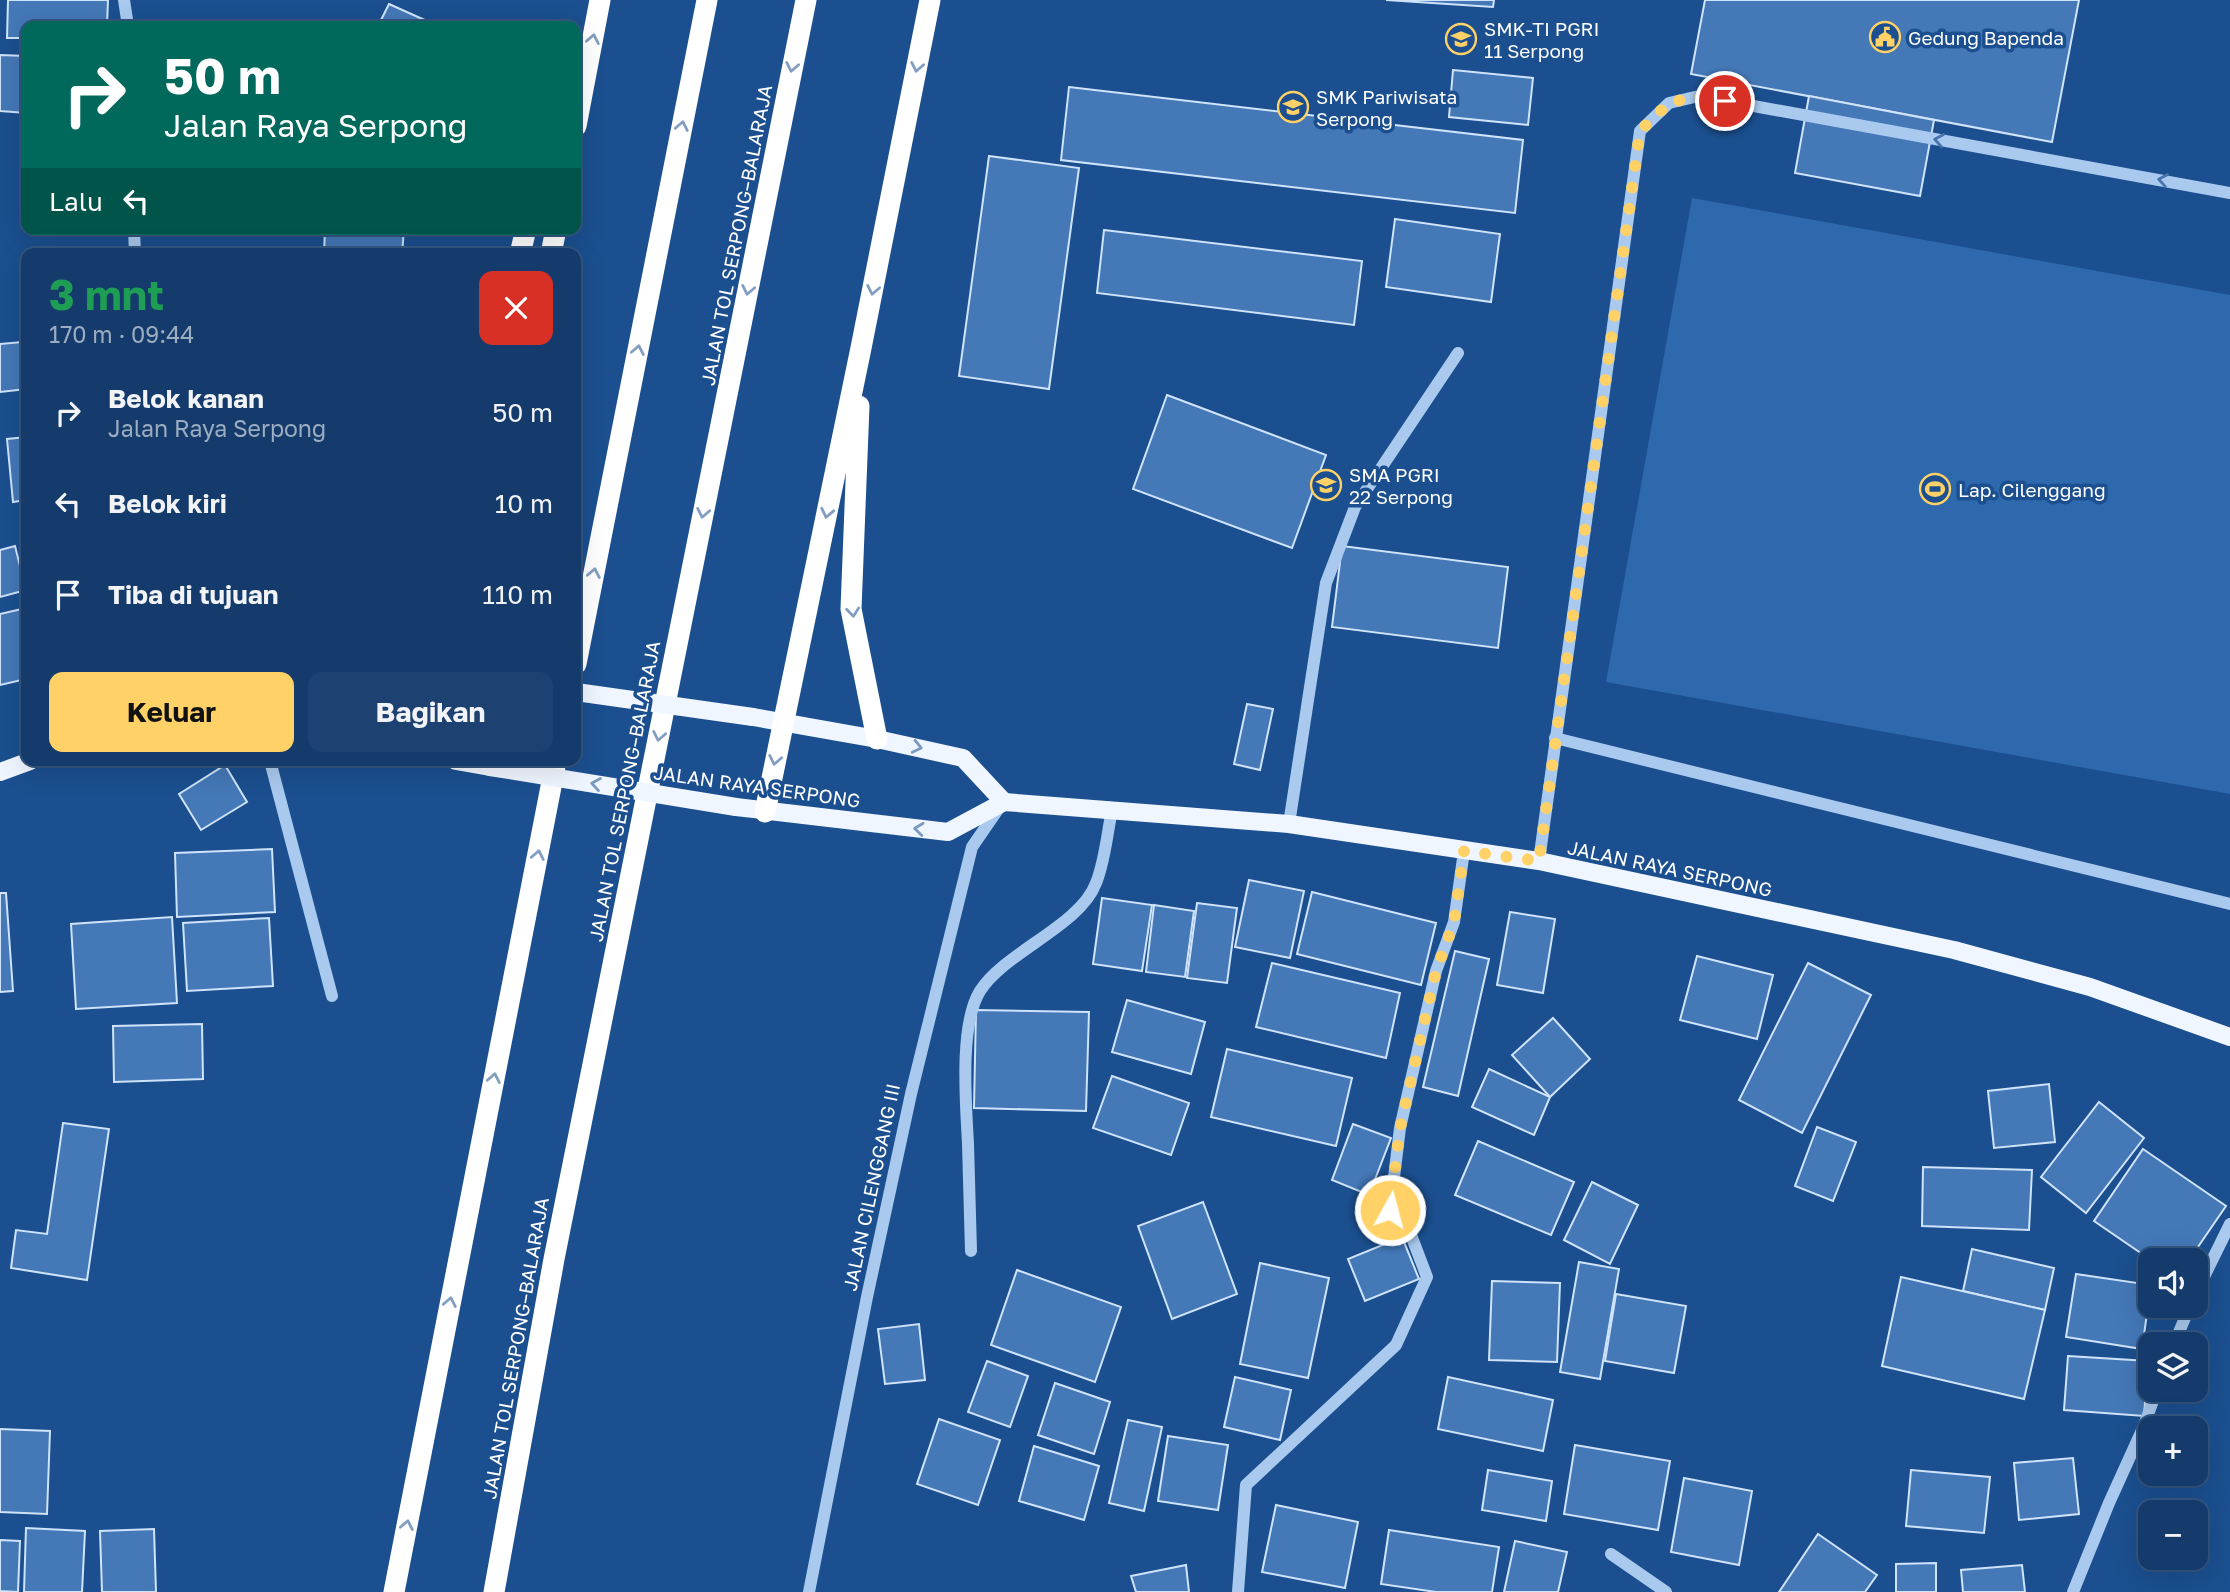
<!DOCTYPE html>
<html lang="id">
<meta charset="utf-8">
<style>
body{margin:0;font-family:"Golos Text",sans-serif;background:#1d4271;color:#f1f3f6;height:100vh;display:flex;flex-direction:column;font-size:26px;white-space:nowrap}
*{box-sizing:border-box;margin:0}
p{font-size:23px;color:#9dadc1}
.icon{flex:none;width:38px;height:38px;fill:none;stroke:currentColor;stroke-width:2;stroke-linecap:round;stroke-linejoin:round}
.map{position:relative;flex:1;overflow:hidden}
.side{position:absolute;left:21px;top:248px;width:560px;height:518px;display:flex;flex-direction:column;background:#143b6b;border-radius:14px;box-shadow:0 7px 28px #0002,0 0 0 2px #33557e}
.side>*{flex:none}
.hud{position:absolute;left:21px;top:21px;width:560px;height:214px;border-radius:14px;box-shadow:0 7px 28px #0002,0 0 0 2px #33557e;background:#00695c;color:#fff;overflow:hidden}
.controls{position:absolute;left:2138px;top:1248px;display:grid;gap:14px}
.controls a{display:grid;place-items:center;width:70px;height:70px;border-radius:14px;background:#143b6b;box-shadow:0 7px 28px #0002,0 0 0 2px #33557e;font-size:35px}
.pin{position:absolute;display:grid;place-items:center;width:60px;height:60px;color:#fff;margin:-30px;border:4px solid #fff;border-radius:50%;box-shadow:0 2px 7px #0007}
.me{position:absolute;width:77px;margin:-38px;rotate:7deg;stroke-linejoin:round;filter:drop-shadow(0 0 5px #0008)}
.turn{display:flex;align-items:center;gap:24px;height:147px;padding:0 28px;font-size:32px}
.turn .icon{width:91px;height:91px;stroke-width:2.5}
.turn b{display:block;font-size:49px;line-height:60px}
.then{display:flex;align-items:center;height:66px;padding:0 28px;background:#0003;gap:14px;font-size:26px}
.round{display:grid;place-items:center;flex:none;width:74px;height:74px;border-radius:14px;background:#1d4271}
.summary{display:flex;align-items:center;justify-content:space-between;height:119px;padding:0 28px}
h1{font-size:42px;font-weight:700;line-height:52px;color:#1e9e55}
.cta{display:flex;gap:14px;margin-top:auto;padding:14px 28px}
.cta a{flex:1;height:80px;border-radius:14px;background:#ffd166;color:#111;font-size:28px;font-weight:700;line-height:80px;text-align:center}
.cta a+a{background:#1d4271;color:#f1f3f6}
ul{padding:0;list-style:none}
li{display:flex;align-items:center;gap:21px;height:91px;padding:0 28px}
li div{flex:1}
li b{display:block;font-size:26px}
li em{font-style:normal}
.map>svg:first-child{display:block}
.green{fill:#2e69ad}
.building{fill:#4478b7;stroke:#cfe3fa;stroke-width:2}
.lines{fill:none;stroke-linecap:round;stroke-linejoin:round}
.minor{stroke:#a9c9ee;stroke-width:12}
.major{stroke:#f0f6ff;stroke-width:18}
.highway{stroke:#fff;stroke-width:21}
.major-bridge{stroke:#f0f6ff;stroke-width:18}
.oneway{stroke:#829ec1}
.oneway2{stroke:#4674ac}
.oneway3{stroke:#7b9ac1}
.route{stroke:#ffd166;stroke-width:12;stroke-dasharray:0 21.6}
.labels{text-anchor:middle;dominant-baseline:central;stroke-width:7;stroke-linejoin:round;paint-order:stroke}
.poi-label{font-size:19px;fill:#fff;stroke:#1b4f8f;text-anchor:start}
.street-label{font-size:19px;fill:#fff;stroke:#1b4f8f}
</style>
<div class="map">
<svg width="2230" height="1592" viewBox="0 0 2230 1592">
<rect width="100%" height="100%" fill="#1b4f8f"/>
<polygon class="green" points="1692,198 2230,295 2230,794 1606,682"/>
<g class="building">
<polygon points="8,0 108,0 107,26 26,26 26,38 7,38"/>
<polygon points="1386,0 1494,0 1493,7"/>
<polygon points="1705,0 2079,0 2052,142 1691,74"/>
<polygon points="389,4 438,26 378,26"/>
<polygon points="0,55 26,56 26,113 0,111"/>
<polygon points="1453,70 1533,78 1528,125 1449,117"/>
<polygon points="1069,87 1523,140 1515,213 1061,160"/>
<polygon points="1809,96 1934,120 1920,196 1795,173"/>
<polygon points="989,156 1079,168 1049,389 959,376"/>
<polygon points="1395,219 1500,234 1491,302 1386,287"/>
<polygon points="325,229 404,229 402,254 324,254"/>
<polygon points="1104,230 1362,261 1354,325 1097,293"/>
<polygon points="22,342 26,389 0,392 0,344"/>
<polygon points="1167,395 1326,455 1292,548 1133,489"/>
<polygon points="26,437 26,500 13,502 7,439"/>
<polygon points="15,546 26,590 0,597 0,550"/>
<polygon points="1342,546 1508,567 1498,648 1332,627"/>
<polygon points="26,608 26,679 0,685 0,614"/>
<polygon points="1247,704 1273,709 1260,770 1234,764"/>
<polygon points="225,765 247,802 201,830 179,794"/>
<polygon points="272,849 275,912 177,917 175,853"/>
<polygon points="1249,880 1304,891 1290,958 1235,947"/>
<polygon points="1312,892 1436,923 1421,985 1297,954"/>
<polygon points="0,893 6,893 13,991 0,992"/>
<polygon points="1102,898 1152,905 1142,971 1093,964"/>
<polygon points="1197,903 1237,908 1227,983 1187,978"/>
<polygon points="1154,905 1194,911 1185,977 1146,972"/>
<polygon points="1510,912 1555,919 1543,993 1497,985"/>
<polygon points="172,917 177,1003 76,1009 71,924"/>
<polygon points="269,918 273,986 187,991 183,923"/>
<polygon points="1455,951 1489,959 1458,1096 1423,1087"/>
<polygon points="1697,956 1773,975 1757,1039 1680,1020"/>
<polygon points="1272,963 1400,993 1386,1058 1256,1027"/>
<polygon points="1808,963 1871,995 1802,1133 1739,1100"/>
<polygon points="1127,1000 1205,1022 1191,1074 1112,1052"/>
<polygon points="976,1010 1089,1012 1086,1111 974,1108"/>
<polygon points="1553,1018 1590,1059 1550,1097 1512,1055"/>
<polygon points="202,1024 203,1079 114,1082 113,1026"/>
<polygon points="1227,1049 1352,1078 1336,1146 1211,1117"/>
<polygon points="1489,1069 1550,1097 1534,1135 1472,1107"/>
<polygon points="1112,1076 1189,1103 1171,1155 1093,1128"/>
<polygon points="2049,1084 2055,1142 1994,1148 1988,1091"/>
<polygon points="2099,1102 2144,1138 2086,1213 2041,1177"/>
<polygon points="63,1123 109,1129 87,1280 11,1268 16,1230 47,1234"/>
<polygon points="1353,1124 1391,1138 1369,1195 1332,1180"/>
<polygon points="1817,1127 1856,1142 1833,1201 1795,1186"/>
<polygon points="1478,1141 1574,1182 1551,1235 1455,1195"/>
<polygon points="2143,1149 2226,1206 2189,1260 2151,1260 2094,1221"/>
<polygon points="1923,1167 2032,1170 2029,1230 1922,1226"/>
<polygon points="1592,1182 1638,1205 1610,1264 1564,1240"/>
<polygon points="1203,1202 1237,1294 1172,1319 1138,1226"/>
<polygon points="1402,1237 1419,1279 1365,1301 1348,1259"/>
<polygon points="1972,1249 2054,1268 2045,1310 1963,1291"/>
<polygon points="1579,1262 1619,1269 1600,1379 1560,1372"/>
<polygon points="1260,1263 1329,1278 1308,1378 1240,1364"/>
<polygon points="1017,1270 1121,1307 1095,1382 991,1345"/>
<polygon points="2076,1274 2151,1285 2142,1349 2066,1337"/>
<polygon points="1901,1277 2045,1310 2024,1399 1882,1366"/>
<polygon points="1492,1281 1560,1283 1557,1362 1489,1360"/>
<polygon points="1616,1294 1686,1306 1674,1373 1605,1361"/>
<polygon points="919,1324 925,1380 885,1384 878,1329"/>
<polygon points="2068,1356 2148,1361 2144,1416 2064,1410"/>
<polygon points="987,1361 1028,1376 1010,1427 968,1412"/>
<polygon points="1235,1377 1291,1390 1280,1440 1224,1427"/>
<polygon points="1448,1377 1553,1400 1543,1451 1438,1429"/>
<polygon points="1055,1383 1110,1402 1094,1454 1038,1435"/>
<polygon points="939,1419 1000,1440 978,1505 917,1484"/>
<polygon points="1128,1420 1162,1427 1144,1511 1109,1503"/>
<polygon points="0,1429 50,1431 47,1514 0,1512"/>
<polygon points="1168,1436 1228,1445 1218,1510 1158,1501"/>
<polygon points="1575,1445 1670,1461 1658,1530 1564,1514"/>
<polygon points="1034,1446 1099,1466 1084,1520 1019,1501"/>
<polygon points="2073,1458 2079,1514 2019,1520 2014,1463"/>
<polygon points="1488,1470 1552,1481 1546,1521 1482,1510"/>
<polygon points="1911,1470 1990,1477 1984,1533 1906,1526"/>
<polygon points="1684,1478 1752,1491 1739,1565 1671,1552"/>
<polygon points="1276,1505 1358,1522 1345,1588 1262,1572"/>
<polygon points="26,1528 85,1531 82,1592 24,1592"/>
<polygon points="154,1529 156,1592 102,1592 100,1531"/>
<polygon points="1389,1530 1499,1547 1492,1592 1436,1592 1381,1584"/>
<polygon points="1818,1534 1877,1575 1865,1592 1779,1592"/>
<polygon points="0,1540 20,1541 18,1592 0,1591"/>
<polygon points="1515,1541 1567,1552 1558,1592 1504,1592"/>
<polygon points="1936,1563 1936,1592 1896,1592 1896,1564"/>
<polygon points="1186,1565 1189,1592 1136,1592 1131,1576"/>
<polygon points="2022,1565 2025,1592 1963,1592 1961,1570"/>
</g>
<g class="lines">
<g class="minor">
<polyline points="124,0 128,26"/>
<polyline points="134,229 135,254"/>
<polyline points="1555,738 2230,904"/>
<polyline points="270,761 332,996"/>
<polyline points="1289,824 1326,583 1355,507 1458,353"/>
<polyline points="1539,861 1640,131 1669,103 1699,96 2230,193"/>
<path d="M971 1251C970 1215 969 1179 968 1144 966 1104 959 1025 980 991 1006 951 1080 926 1096 883 1105 861 1107 834 1112 810"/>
<polyline points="2196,1293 2230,1224"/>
<polyline points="2174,1344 2190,1306"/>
<polyline points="1611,1554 1666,1592"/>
<polyline points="809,1592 867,1297 911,1094 972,847 1001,805"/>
<polyline points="1238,1592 1246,1485 1396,1345 1427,1277 1411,1235 1390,1210 1400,1128 1436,971 1454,922 1464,851"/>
<polyline points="2073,1592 2109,1503 2143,1428 2157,1390"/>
</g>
<g class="major">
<polyline points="753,717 877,739 963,758 1004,802"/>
<polyline points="456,761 490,767"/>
<polyline points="0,772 30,761"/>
<polyline points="736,807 948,832 1004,802 1289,824 1539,861 1954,950 2090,987 2230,1037"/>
</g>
<g class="highway">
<polyline points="576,126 600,0"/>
<polyline points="520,254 526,229"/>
<polyline points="551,254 556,229"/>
<polyline points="859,406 851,609 877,739"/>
<polyline points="576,664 707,0"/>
<polyline points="765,812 861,348 930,0"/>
<polyline points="394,1592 556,761"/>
<polyline points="494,1592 554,1259 806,0"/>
</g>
<g class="major-bridge">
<polyline points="576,692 753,717"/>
<polyline points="490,767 736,807"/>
</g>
</g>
<defs><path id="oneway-chevron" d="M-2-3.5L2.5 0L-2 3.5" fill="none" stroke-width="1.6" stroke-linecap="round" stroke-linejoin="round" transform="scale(1.75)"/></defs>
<g class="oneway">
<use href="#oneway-chevron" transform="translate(593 39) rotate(-79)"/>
<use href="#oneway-chevron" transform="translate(792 67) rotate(101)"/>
<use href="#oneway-chevron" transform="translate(917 67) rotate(101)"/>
<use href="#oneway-chevron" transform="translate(682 126) rotate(-79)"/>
<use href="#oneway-chevron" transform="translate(748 290) rotate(101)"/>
<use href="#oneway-chevron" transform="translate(873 290) rotate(101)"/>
<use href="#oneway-chevron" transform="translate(638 350) rotate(-79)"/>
<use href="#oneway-chevron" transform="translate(703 513) rotate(101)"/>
<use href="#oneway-chevron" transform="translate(827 513) rotate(102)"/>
<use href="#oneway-chevron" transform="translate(594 573) rotate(-79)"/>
<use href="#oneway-chevron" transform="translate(853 612) rotate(84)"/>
<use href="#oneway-chevron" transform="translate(659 736) rotate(101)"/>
<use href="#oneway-chevron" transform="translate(775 760) rotate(101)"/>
<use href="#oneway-chevron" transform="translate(538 855) rotate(-79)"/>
<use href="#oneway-chevron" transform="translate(494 1078) rotate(-79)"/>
<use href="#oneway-chevron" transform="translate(450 1302) rotate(-79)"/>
<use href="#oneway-chevron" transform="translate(407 1525) rotate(-79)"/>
</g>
<g class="oneway2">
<use href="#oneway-chevron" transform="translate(1939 140) rotate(-170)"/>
<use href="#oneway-chevron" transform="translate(2163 180) rotate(-170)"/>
</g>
<g class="oneway3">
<use href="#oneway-chevron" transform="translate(917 747) rotate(13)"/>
<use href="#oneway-chevron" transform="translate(596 784) rotate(-171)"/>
<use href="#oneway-chevron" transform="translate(919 829) rotate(-174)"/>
</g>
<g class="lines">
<polyline class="route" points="1390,1210 1400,1128 1436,971 1454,922 1464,851 1539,861 1640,131 1669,103 1699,96 1725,101"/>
</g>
<defs>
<g id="civic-ring" transform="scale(1.575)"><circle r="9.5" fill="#1b4f8f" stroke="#ffd166" stroke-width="1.5"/><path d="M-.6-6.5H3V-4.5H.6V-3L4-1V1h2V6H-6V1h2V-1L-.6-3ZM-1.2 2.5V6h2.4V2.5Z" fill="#ffd166"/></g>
<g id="school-ring" transform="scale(1.575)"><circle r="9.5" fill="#1b4f8f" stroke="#ffd166" stroke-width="1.5"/><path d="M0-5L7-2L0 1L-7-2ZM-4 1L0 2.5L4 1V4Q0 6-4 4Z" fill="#ffd166"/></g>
<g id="stadium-ring" transform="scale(1.575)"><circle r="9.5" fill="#1b4f8f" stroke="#ffd166" stroke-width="1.5"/><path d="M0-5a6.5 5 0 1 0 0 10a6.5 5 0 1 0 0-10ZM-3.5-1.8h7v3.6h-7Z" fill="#ffd166"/></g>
</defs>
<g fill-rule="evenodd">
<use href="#civic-ring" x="1885" y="37"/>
<use href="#school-ring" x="1461" y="39"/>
<use href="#school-ring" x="1293" y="107"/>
<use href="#school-ring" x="1326" y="485"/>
<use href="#stadium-ring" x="1935" y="489"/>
</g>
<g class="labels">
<g class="poi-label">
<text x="1484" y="28">SMK-TI PGRI<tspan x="1484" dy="22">11 Serpong</tspan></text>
<text x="1908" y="37">Gedung Bapenda</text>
<text x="1316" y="96">SMK Pariwisata<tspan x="1316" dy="22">Serpong</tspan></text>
<text x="1349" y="474">SMA PGRI<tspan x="1349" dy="22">22 Serpong</tspan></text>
<text x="1958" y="489">Lap. Cilenggang</text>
</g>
<g class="street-label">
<text transform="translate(736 235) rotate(-79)">JALAN TOL SERPONG–BALARAJA</text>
<text transform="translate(757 786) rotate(8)">JALAN RAYA SERPONG</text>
<text transform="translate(624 791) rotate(-79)">JALAN TOL SERPONG–BALARAJA</text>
<text transform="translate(1670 868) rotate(12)">JALAN RAYA SERPONG</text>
<text transform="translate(871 1187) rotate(-78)">JALAN CILENGGANG III</text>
<text transform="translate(515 1348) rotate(-80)">JALAN TOL SERPONG–BALARAJA</text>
</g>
</g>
</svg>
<div class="controls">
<a><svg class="icon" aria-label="sound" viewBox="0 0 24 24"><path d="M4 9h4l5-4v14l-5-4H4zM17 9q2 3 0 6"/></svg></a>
<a><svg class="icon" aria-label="layers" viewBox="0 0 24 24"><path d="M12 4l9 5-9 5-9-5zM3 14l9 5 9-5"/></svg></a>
<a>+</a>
<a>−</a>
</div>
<div class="pin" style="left:1725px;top:101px;background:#d93025"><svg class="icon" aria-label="arrive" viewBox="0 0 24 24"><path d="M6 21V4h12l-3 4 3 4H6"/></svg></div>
<svg class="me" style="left:1390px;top:1210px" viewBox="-20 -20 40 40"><circle r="17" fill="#ffd166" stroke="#fff" stroke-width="3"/><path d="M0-11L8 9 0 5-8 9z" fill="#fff"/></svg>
<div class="hud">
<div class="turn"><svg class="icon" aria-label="right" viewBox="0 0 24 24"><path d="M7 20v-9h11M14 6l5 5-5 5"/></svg><div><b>50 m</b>Jalan Raya Serpong</div></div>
<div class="then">Lalu<svg class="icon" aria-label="left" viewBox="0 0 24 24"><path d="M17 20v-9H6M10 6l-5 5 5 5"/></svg></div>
</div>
<section class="side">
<div class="summary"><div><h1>3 mnt</h1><p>170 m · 09:44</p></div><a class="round" style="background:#d93025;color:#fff"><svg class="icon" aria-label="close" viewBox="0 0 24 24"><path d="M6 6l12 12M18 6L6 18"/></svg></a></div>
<ul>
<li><svg class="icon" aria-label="right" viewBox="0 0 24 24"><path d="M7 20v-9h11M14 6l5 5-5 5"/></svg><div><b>Belok kanan</b><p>Jalan Raya Serpong</p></div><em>50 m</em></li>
<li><svg class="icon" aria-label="left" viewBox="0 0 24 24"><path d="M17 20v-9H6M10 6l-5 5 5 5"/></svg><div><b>Belok kiri</b></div><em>10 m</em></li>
<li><svg class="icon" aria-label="arrive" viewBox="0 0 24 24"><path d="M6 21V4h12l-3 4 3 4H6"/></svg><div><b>Tiba di tujuan</b></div><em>110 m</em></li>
</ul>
<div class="cta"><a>Keluar</a><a>Bagikan</a></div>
</section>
</div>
